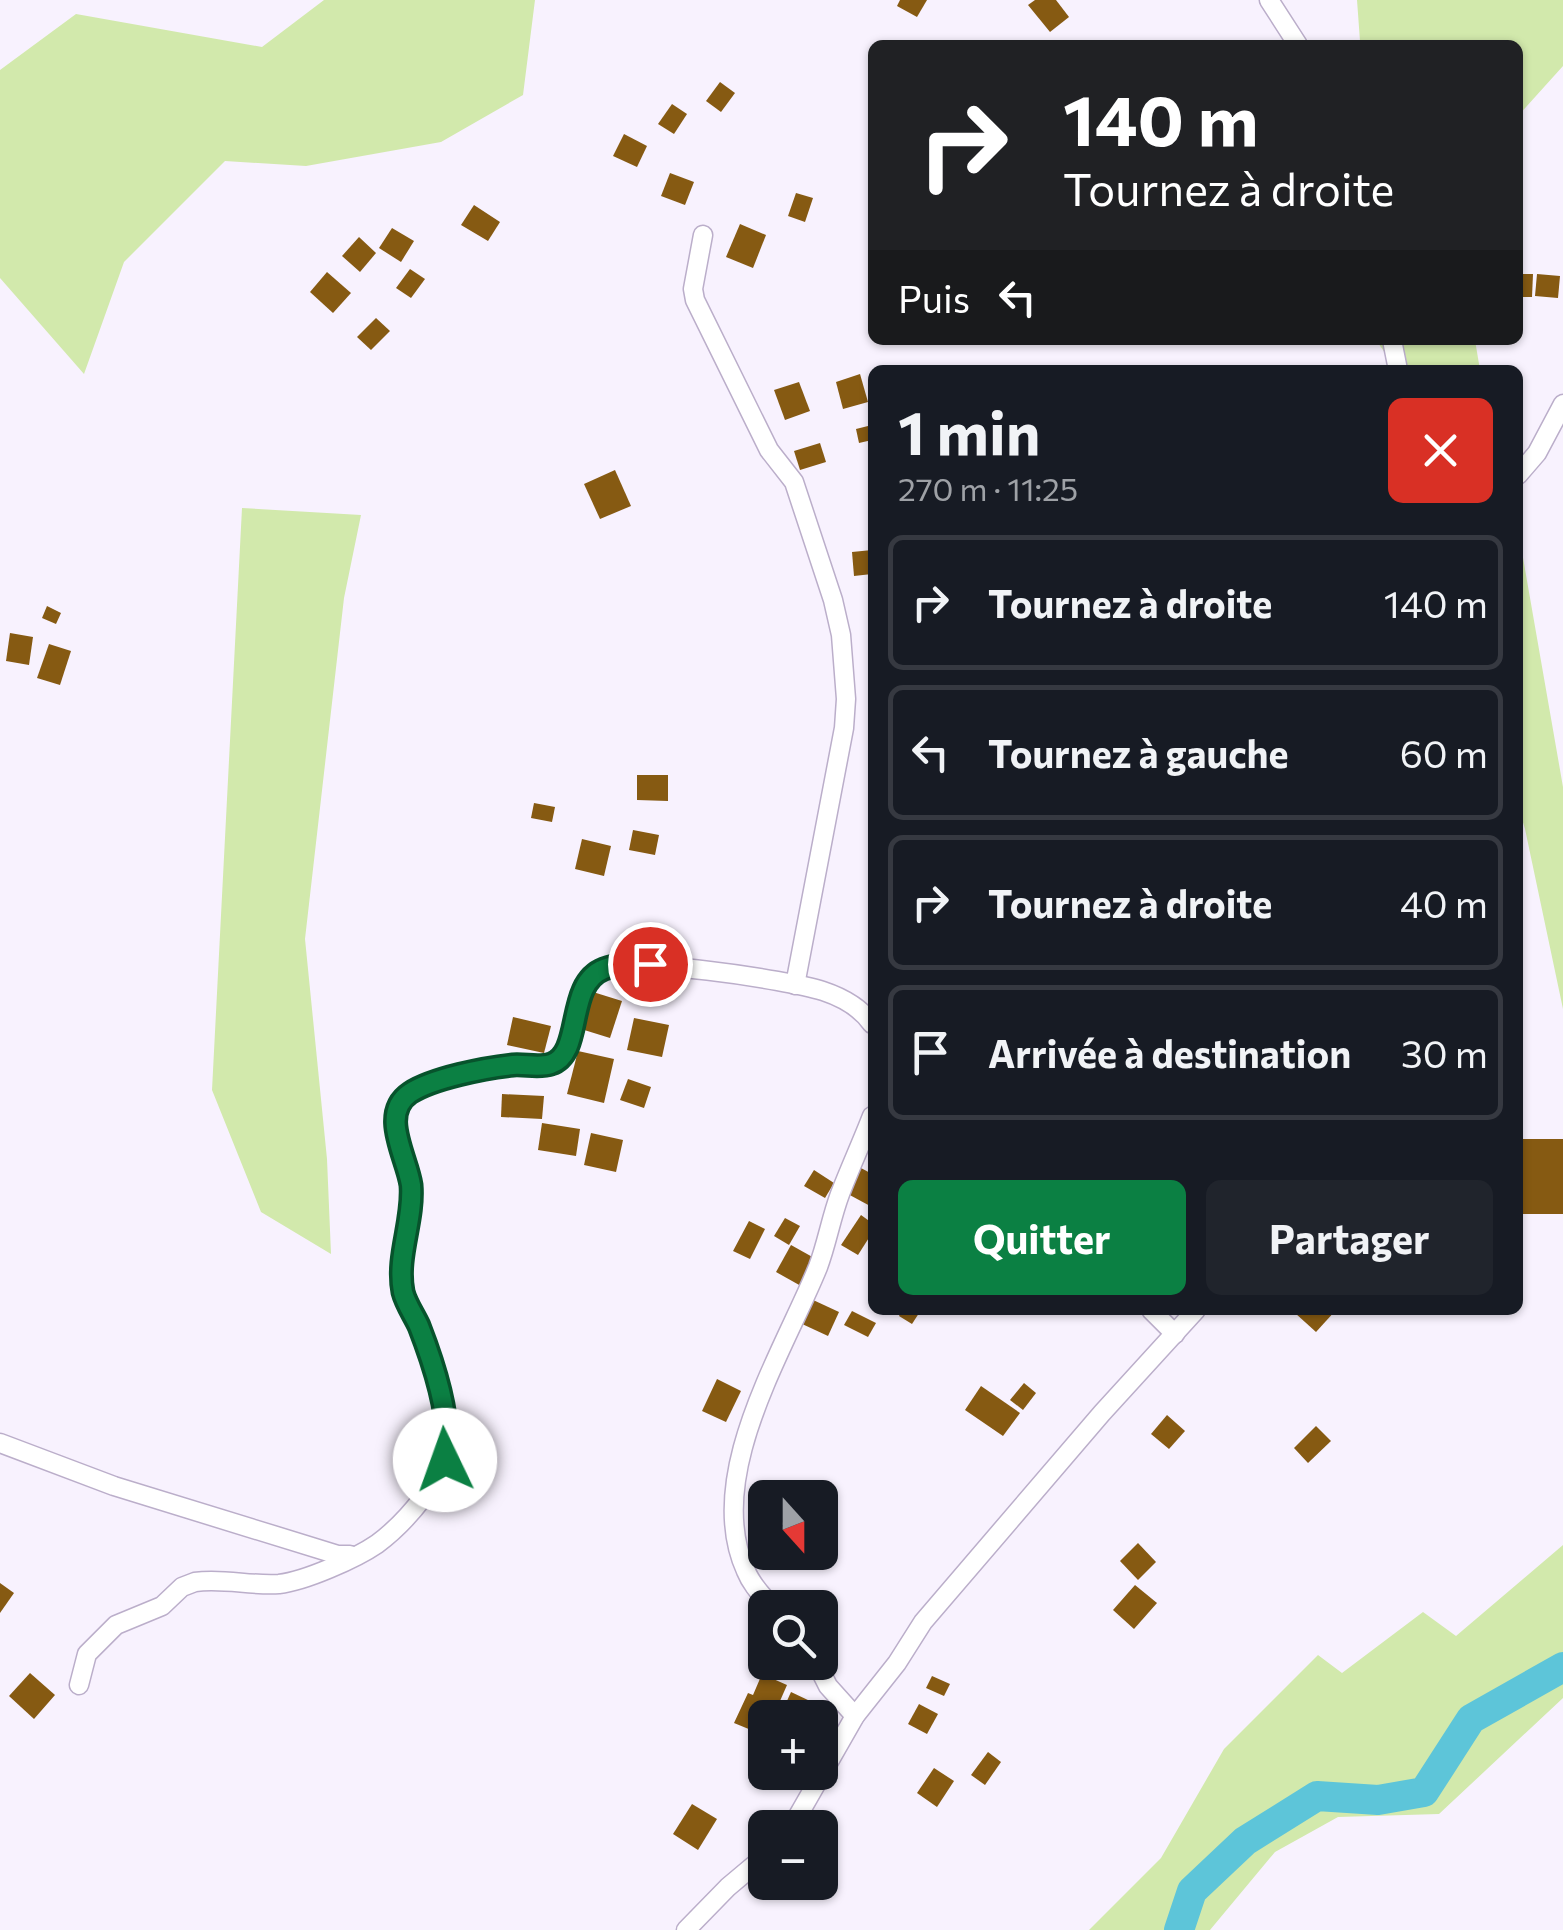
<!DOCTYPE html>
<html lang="fr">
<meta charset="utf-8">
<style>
body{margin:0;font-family:Commissioner,sans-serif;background:#20242c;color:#f1f3f6;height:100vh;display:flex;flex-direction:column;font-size:38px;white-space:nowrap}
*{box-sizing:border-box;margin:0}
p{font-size:32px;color:#9ea1a6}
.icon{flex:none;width:55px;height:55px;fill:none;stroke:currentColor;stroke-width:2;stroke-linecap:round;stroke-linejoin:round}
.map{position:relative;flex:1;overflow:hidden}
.sheet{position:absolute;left:868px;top:365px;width:655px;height:950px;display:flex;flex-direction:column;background:#171b24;border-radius:15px;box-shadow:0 2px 8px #0004}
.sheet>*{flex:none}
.banner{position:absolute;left:868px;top:40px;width:655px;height:305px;border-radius:15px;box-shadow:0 2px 8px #0004;background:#202124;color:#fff;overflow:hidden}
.needle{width:65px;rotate:159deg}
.buttons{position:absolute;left:748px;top:1480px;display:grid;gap:20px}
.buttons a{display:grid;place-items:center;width:90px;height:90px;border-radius:15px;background:#171b24;box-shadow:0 2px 8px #0004;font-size:50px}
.pin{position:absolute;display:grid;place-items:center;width:85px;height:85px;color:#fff;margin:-42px;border:5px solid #fff;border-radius:50%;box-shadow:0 2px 10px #0007}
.me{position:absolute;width:110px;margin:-55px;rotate:357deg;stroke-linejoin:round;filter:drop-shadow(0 0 8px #0008)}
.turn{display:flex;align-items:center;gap:35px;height:210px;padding:0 30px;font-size:45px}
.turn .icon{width:130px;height:130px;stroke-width:2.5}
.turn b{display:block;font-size:70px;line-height:85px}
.then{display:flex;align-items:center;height:95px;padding:0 30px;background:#0003;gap:20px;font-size:38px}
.round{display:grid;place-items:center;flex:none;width:105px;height:105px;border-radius:15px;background:#20242c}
.headline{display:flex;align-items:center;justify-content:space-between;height:170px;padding:0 30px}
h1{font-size:60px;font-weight:700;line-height:75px}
.action{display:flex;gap:20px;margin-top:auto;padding:20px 30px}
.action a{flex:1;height:115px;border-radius:15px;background:#0b8043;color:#fff;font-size:40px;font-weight:700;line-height:115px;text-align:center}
.action a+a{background:#20242c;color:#f1f3f6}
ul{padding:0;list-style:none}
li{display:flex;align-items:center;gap:30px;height:135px;margin:0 20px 15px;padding:0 10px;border:5px solid #363941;border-radius:15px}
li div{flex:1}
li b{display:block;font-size:38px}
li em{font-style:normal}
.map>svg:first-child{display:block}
.green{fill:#d2e9ac}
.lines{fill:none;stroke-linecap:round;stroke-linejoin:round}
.river{stroke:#5dc5d9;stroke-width:30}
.building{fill:#865a12}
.minor-casing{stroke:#bbaeca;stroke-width:21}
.minor{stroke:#fff;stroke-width:18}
.route-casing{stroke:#07532c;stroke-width:25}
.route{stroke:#0b8043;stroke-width:18}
</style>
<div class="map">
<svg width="1563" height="1930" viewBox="0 0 1563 1930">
<rect width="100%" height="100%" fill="#f8f2fe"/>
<g class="green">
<polygon points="324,0 535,0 523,95 441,142 306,166 225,161 124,262 84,374 0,278 0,70 76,14 262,47"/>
<polygon points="1357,0 1563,0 1563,66 1518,116 1518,45 1355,45 1360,41"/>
<polygon points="1376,340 1475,340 1480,370 1397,370"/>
<polygon points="242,508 361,515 344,598 305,939 327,1159 331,1254 261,1212 212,1090"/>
<polygon points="1518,529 1563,787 1563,1009 1525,829 1518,806"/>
<polygon points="1563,1545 1563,1698 1439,1814 1338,1817 1275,1852 1210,1930 1089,1930 1161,1858 1224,1749 1318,1655 1342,1673 1423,1612 1456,1636"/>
</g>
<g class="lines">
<polyline class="river" points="1179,1930 1192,1891 1245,1841 1317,1796 1378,1800 1424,1792 1471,1719 1563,1667"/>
</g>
<g class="building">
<polygon points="900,0 927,0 917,17 897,6"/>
<polygon points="1035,0 1056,0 1069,17 1050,32 1028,5"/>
<polygon points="720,82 735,93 721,112 706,101"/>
<polygon points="672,104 687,114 674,134 658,124"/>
<polygon points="624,134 647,146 637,167 613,156"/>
<polygon points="670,173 694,182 685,205 661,196"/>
<polygon points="796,193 813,198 805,222 788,216"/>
<polygon points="474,205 500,222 488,241 461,225"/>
<polygon points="740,224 766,235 753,268 726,257"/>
<polygon points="392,228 414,241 401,262 379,248"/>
<polygon points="359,237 376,253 360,272 342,256"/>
<polygon points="410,269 425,279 411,298 396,288"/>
<polygon points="327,272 351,293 333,313 310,292"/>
<polygon points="1523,274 1533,274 1532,297 1522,297"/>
<polygon points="1537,274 1560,276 1558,298 1535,296"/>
<polygon points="376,318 390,331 371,350 357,337"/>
<polygon points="860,374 868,402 843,409 836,382"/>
<polygon points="799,382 810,411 785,420 774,390"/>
<polygon points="872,425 872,440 859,443 856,429"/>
<polygon points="820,443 826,462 800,470 794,451"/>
<polygon points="615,470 631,506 600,519 584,484"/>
<polygon points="872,550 872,574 854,576 852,552"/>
<polygon points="47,606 61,613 56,624 42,618"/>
<polygon points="10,633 33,637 29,665 6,661"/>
<polygon points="49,644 71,651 60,685 37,678"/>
<polygon points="637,775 668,775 668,801 637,800"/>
<polygon points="534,803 555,807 552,822 531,818"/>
<polygon points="633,830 659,835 655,855 629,850"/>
<polygon points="582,839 611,846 604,876 575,869"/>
<polygon points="593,992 622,1001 610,1038 581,1029"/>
<polygon points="513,1017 551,1026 544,1053 507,1045"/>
<polygon points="634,1018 669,1025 662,1057 627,1050"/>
<polygon points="578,1051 614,1059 604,1103 567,1094"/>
<polygon points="628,1079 651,1087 644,1108 620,1100"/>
<polygon points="502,1094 544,1096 542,1119 501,1117"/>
<polygon points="542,1123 580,1129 576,1156 538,1150"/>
<polygon points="591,1133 623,1140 616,1172 584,1165"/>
<rect x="1518" y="1139" width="45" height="75"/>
<polygon points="861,1168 872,1174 872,1207 846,1193"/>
<polygon points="814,1170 834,1183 825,1198 804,1186"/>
<polygon points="861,1215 872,1223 872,1233 858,1255 841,1245"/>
<polygon points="785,1218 800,1226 789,1245 774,1236"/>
<polygon points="749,1221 765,1229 750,1259 733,1251"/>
<polygon points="791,1245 816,1259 801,1286 776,1272"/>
<polygon points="811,1299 839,1312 828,1336 800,1323"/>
<polygon points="902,1310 921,1310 912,1324 899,1316"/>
<polygon points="1297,1310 1336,1310 1316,1332 1295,1313"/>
<polygon points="852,1311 876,1323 868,1337 844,1325"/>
<polygon points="717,1379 741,1391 726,1422 702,1411"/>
<polygon points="1024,1383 1036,1393 1023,1410 1010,1400"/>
<polygon points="981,1386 1020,1413 1003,1436 965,1410"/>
<polygon points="1167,1415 1185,1431 1169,1449 1151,1434"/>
<polygon points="1316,1426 1331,1441 1308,1463 1294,1448"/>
<polygon points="1138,1543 1156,1562 1138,1580 1120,1561"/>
<polygon points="0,1583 14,1593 0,1613"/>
<polygon points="1135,1585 1157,1603 1134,1629 1113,1610"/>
<polygon points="30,1673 55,1695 34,1719 9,1696"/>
<polygon points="762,1674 787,1685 773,1717 764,1714 756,1732 734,1723 748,1693 753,1695"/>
<polygon points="932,1676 950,1684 944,1696 926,1688"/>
<polygon points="791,1692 810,1701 802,1718 782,1712"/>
<polygon points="919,1704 938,1714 927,1734 908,1724"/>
<polygon points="988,1752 1001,1762 985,1785 971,1775"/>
<polygon points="934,1768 954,1781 937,1807 917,1793"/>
<polygon points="692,1804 717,1819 698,1850 673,1834"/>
</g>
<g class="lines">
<g class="minor-casing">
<g id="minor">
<polyline points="1269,0 1298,45"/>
<polyline points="703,235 693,289 695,300 769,450 794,482 833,600 841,635 846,699 844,728 795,985"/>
<polyline points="1392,340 1398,370"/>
<polyline points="1518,475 1537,453 1563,404"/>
<polyline points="1151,1310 1175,1334"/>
<polyline points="0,1443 114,1486 338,1555 350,1555"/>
<path d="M773 1608C763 1596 752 1586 746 1571 703 1477 783 1353 818 1267 827 1243 831 1218 840 1194 850 1168 862 1142 872 1116"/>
<polyline points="816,1662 828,1686 855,1716"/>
<path d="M79 1685 87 1654 116 1625 162 1606 182 1587 195 1582C223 1578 251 1586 279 1584 305 1581 355 1559 377 1544 404 1524 449 1475 447 1440 444 1405 435 1369 423 1337 417 1321 405 1305 403 1288 399 1254 412 1223 411 1190 411 1160 385 1131 402 1102 414 1081 490 1067 515 1065 526 1064 542 1068 552 1064 580 1052 569 992 598 972 625 954 788 980 823 991 841 997 861 1008 872 1024"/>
<polyline points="791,1828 855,1716 897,1663 923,1622 1102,1413 1196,1310"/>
<polyline points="686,1930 728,1887 765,1856"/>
</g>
</g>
<use href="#minor" class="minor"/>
</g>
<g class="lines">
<g class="route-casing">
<path id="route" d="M445 1460C453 1422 433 1362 419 1326 414 1315 406 1304 403 1292 396 1256 414 1221 411 1185 407 1157 379 1114 410 1093 433 1078 485 1068 513 1065 525 1064 540 1068 551 1064 584 1053 565 984 604 969 619 963 635 964 650 964"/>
</g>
<use href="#route" class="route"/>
</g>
</svg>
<div class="buttons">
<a><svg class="needle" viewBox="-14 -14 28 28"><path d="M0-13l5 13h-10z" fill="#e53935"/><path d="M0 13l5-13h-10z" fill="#9ea1a6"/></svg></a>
<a><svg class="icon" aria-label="search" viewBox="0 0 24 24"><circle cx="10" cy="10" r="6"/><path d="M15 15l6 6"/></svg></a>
<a>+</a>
<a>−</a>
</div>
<div class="pin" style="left:650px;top:964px;background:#d93025"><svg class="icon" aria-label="arrive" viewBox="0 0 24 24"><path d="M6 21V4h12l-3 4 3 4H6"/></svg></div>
<svg class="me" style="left:445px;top:1460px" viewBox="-20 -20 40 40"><circle r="19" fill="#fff"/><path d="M0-13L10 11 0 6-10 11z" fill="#0b8043"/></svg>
<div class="banner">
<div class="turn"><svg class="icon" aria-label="right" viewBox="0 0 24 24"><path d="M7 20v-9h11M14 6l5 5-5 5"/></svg><div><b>140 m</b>Tournez à droite</div></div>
<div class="then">Puis<svg class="icon" aria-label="left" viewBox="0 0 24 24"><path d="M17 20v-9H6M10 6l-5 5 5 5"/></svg></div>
</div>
<section class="sheet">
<div class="headline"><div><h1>1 min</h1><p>270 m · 11:25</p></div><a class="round" style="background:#d93025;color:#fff"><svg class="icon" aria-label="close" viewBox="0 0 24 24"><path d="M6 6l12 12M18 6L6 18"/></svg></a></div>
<ul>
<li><svg class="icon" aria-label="right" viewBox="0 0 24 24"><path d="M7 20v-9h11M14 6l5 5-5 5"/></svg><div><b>Tournez à droite</b></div><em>140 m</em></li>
<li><svg class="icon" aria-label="left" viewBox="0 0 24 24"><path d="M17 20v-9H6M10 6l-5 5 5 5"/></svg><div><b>Tournez à gauche</b></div><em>60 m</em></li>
<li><svg class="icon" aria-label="right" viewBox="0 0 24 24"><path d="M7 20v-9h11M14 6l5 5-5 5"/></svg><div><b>Tournez à droite</b></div><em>40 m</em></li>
<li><svg class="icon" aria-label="arrive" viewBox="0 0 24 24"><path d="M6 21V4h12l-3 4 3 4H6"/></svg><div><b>Arrivée à destination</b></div><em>30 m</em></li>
</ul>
<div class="action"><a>Quitter</a><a>Partager</a></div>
</section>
</div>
